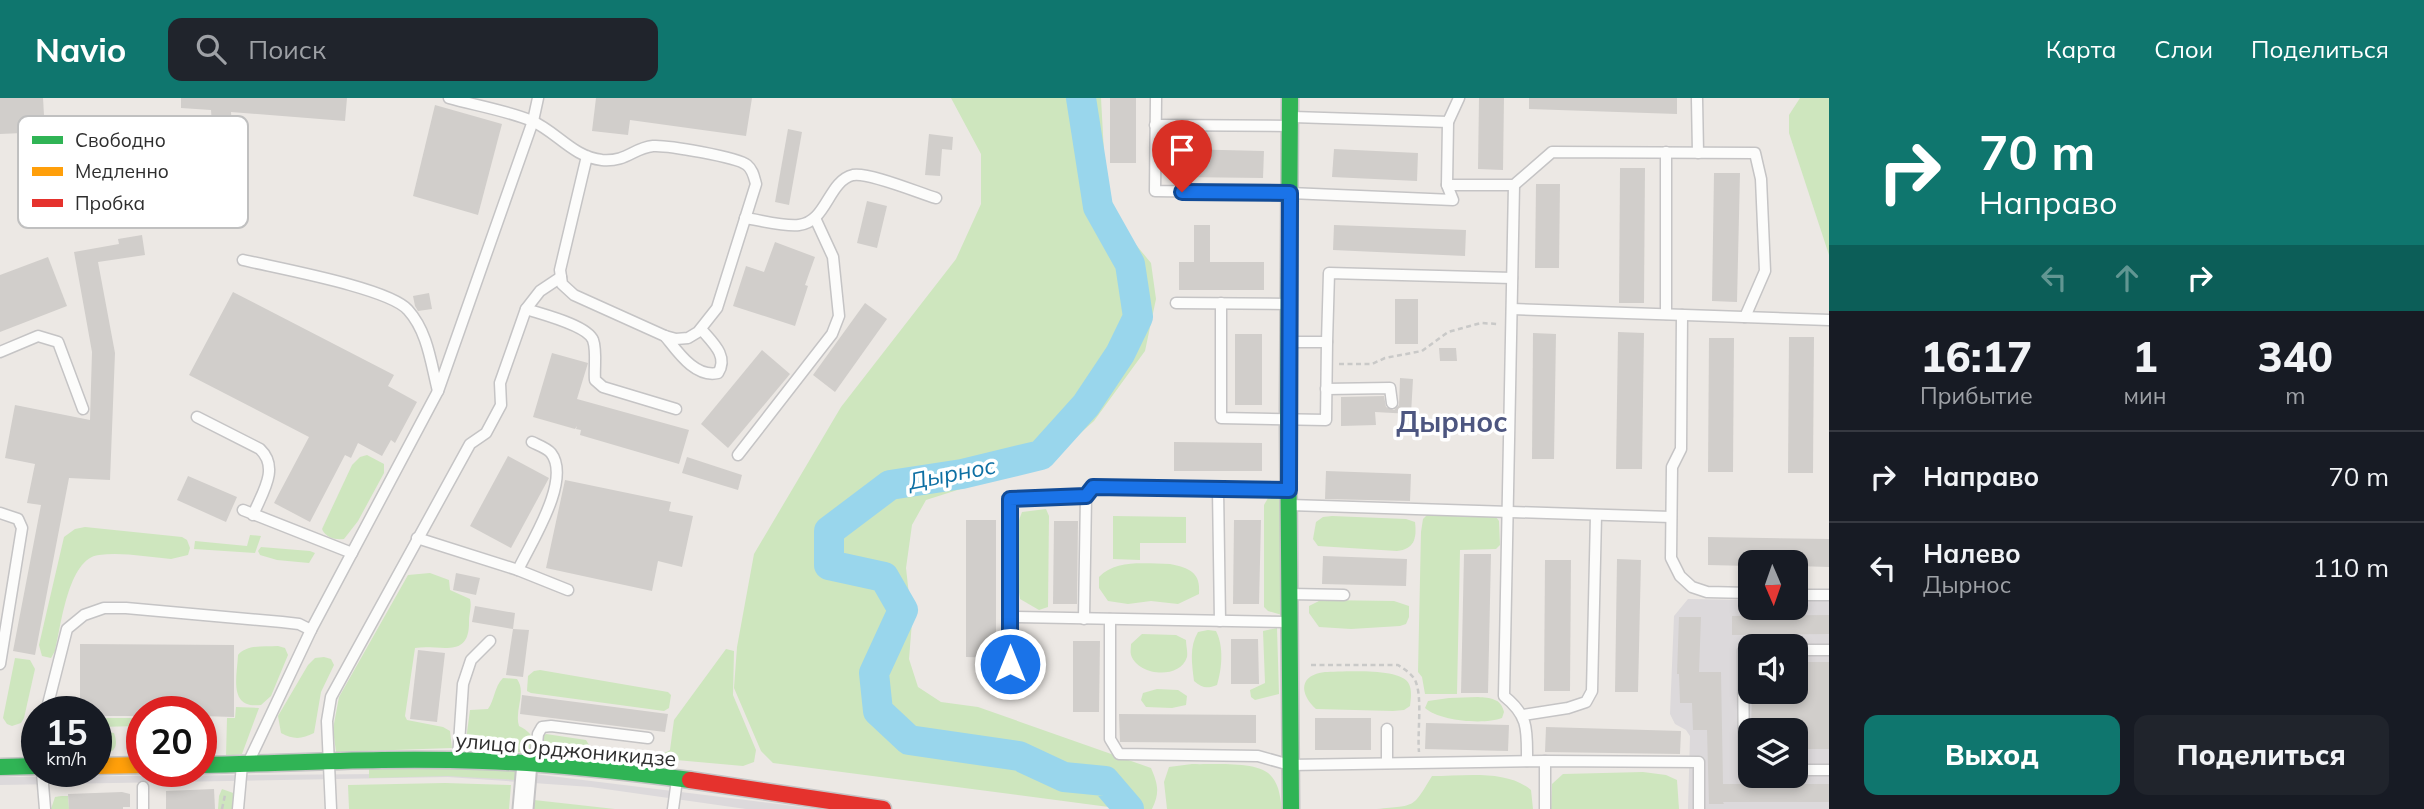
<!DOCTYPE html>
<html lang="ru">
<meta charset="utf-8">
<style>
body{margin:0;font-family:Mulish,sans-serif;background:#20242c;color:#f1f3f6;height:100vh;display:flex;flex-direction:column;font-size:26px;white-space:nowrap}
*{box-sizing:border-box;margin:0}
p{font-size:23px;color:#9ea1a6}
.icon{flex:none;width:38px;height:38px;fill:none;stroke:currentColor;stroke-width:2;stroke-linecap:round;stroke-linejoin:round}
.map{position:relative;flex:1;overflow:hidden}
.panel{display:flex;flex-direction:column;background:#171b24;width:595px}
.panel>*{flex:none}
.banner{background:#0f766e;color:#fff;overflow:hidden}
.needle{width:46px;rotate:178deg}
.fabs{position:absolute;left:1738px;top:452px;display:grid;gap:14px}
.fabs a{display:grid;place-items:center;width:70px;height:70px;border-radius:14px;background:#171b24;box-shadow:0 4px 10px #0003;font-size:35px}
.speed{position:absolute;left:21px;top:598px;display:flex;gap:14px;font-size:35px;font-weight:700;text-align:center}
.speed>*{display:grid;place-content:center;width:91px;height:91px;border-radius:50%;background:#171b24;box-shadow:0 4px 10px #0003;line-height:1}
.speed small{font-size:18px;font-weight:400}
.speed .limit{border:10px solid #d22;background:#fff;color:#111}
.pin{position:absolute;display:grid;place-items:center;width:60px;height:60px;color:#fff;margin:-72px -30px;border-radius:50% 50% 50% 0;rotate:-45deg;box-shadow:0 0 7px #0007}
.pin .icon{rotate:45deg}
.me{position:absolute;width:77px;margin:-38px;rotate:0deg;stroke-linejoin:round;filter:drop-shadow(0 0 5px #0008)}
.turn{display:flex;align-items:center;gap:24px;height:147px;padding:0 35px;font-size:32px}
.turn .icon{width:91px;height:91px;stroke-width:2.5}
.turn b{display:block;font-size:49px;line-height:60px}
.lanes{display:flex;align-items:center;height:66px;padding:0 35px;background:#0003;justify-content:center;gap:35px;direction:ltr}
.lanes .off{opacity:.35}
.eta{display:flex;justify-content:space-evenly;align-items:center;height:119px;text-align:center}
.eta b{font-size:42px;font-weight:800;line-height:49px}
.primary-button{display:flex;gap:14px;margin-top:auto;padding:14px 35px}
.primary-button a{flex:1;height:80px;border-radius:14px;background:#0f766e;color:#fff;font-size:28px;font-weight:800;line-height:80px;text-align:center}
.primary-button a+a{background:#20242c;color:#f1f3f6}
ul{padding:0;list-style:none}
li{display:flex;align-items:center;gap:21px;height:91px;padding:0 35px;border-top:2px solid #363941}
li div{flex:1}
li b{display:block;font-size:26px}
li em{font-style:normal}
header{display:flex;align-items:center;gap:42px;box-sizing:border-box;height:98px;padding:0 35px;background:#0f766e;color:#fff}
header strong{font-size:33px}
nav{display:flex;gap:38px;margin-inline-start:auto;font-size:24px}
.search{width:490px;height:63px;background:#20242c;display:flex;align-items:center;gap:18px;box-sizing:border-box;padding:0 24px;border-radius:14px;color:#9ea1a6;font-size:26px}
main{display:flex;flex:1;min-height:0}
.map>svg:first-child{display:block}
.industrial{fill:#dcd9db;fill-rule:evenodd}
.green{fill:#cee6be}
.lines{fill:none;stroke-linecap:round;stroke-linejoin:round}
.river{stroke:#99d6ec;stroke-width:30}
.building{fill:#d1cecb}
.lane-casing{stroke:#c5c4c5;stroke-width:13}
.street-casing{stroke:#c5c4c5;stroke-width:23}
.fast-casing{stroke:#c5c4c5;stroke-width:19}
.slow-casing{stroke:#c5c4c5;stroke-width:19}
.jam-casing{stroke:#c5c4c5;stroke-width:19}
.path{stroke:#c9c9c8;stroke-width:2.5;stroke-dasharray:5 3.5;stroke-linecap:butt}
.lane{stroke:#fcfcfb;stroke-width:10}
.street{stroke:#fcfcfb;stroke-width:19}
.fast{stroke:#30b455;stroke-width:16}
.slow{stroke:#ff9f0a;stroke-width:16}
.jam{stroke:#e5322d;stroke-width:16}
.route-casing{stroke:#114b97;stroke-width:18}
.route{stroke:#1a73e8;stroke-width:12}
.labels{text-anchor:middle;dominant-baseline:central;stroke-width:7;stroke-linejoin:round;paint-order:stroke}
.street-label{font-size:21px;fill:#2e2e2e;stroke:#fff}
.water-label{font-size:23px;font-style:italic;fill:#0d6fa3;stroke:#fff}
.district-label{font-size:28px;font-weight:bold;fill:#4d5680;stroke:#fff}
.key{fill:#fff;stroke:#c0c0c0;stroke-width:2}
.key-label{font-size:19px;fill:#2e2e2e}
</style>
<header>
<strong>Navio</strong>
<div class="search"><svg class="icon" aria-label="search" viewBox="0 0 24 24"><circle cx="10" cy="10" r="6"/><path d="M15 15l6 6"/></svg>Поиск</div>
<nav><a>Карта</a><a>Слои</a><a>Поделиться</a></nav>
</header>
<main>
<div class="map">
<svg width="1829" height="711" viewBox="0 0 1829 711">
<rect width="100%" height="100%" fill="#ece8e4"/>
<g class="industrial">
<path d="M1688 501 1750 502V509H1796V503H1829V711H1688L1690 638 1686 632 1675 626 1670 616 1674 518ZM1750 548H1796V593H1750ZM1750 632H1796V677H1750Z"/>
<polygon points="526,675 818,711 746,711 591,689 448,679 0,687 0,679"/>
</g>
<g class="green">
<path d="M951 0H1101L1106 91 1127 136 1151 165 1156 201 1145 253 1094 323 1049 363 926 402 912 427 906 470 912 524 909 561 918 589 941 604 978 609 1151 670C1158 686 1160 695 1152 711H1124L773 665 761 653 734 590 737 549 754 456 841 309 956 161 981 106V56Z"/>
<polygon points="1800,0 1829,0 1829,157 1789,35 1789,17"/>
<path d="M367 357 384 366V375L358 423 344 441C335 442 326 440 322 431L352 367 360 359Z"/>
<polygon points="1275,399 1282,399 1282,517 1268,513 1264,509 1264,407 1268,400"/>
<path d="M1046 411 1049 418 1048 509 1039 512 1020 501C1016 475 1011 439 1022 414Z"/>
<polygon points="1427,417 1496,419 1499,423 1500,447 1496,451 1460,452 1457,596 1425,596 1422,579 1418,574 1421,434 1423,421"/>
<polygon points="1113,418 1186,419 1186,445 1140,445 1140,462 1113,461"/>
<path d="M1332 418 1406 421 1415 424C1417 441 1414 451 1397 453L1318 448 1313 441 1316 424 1323 419Z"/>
<path d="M85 429 182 439 187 442 190 450 188 457 171 461C148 459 122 454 99 457 68 460 61 529 55 553L51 560 42 558 39 547 64 439 75 431Z"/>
<polygon points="250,437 261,438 255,455 194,451 195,443 247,448"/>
<polygon points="261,449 310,453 315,455 309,465 277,462 260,457 258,453"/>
<path d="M1170 466C1189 470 1201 474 1199 496L1178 506 1151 503 1128 506 1108 503 1099 490V479C1116 461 1146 466 1170 466Z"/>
<path d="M430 475 449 482 450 492 470 501C472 509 469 515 469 523 470 562 440 546 415 550L405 618 407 622 443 629 450 633 452 650 336 654 333 631 339 599 408 477Z"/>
<polygon points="1321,502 1394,503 1409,508 1409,519 1406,526 1400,528 1351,531 1319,529 1309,515 1309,508"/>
<polygon points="1277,530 1279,596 1255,602 1251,599 1250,592 1265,585 1263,533"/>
<path d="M1208 532 1216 533C1224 548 1222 571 1217 587 1207 591 1202 590 1194 583 1192 566 1189 549 1198 534Z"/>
<path d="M1142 536 1176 537 1186 542C1186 547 1188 555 1187 559 1180 582 1138 578 1131 557 1130 554 1131 550 1131 546Z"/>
<path d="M278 548 285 550 288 557 271 598 261 607C228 611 237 579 238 557 247 546 265 549 278 548Z"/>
<path d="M726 551 734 553 733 597 756 652 754 664 743 668 676 662 658 669 540 657 542 639 546 636 586 642C588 645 590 649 593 651 606 660 658 661 670 652L674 622Z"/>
<path d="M324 559 331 561 334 567 321 594 314 635C302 641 294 642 281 635L278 618 308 567 315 560Z"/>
<polygon points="15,560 30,562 35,571 24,620 21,625 12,628 7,626 3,620"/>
<polygon points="540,572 668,594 671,597 669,610 664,613 531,595 527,593 528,578 534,573"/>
<path d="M1325 574C1342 574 1401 569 1409 586 1412 592 1411 601 1410 608L1404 612 1393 613 1316 611C1299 595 1299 577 1325 574Z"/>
<path d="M503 580 517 581C527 595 514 612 519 628 532 635 535 639 531 655L472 652 466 642 470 612 488 611C495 601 494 589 503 580Z"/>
<polygon points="1157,591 1178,592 1187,598 1186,607 1172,610 1146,609 1141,602 1143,595"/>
<path d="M1478 599C1490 600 1501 600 1504 614L1502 620C1484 627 1439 623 1425 610L1428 603 1449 600Z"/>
<polygon points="236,609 259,610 242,656 226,658 227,620 235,620"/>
<polygon points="96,620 142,620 142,628 96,629"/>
<path d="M96 632 114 635C120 652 112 656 96 656Z"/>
<path d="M1192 666C1212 667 1260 662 1272 679 1280 689 1280 700 1282 711H1167L1164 684 1169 669Z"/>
<polygon points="369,670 515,671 517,682 448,678 369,680"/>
<polygon points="1643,674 1666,677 1677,682 1679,711 1551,711 1552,686 1563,676"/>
<path d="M1432 678C1463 678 1507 671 1531 692L1533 711H1377C1416 707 1412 711 1432 678Z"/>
<polygon points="445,685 511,687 509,711 349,711 348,687"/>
<polygon points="222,691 236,696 235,711 218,711 219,698"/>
<polygon points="61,698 68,698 69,710 77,711 51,711 55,699"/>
<polygon points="534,702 615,711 528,711 528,704"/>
</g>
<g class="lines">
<polyline class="river" points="1081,0 1098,109 1130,166 1138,219 1120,256 1086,307 1041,357 962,376 890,387 829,433 829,467 884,479 903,512 874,575 878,613 909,642 1019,658 1064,679 1105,683 1129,711"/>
</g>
<g class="building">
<polygon points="0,0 43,0 45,34 0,36"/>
<polygon points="181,0 347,0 345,23 231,14 235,70 215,71 211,12 181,10"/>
<polygon points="596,0 752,0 746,38 630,22 628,37 592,33"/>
<rect x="1110" y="0" width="26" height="65"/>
<polygon points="1479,0 1504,0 1503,72 1478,71"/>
<polygon points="1529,0 1677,0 1677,16 1529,11"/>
<polygon points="435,7 502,26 478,117 413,98"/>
<polygon points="788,31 802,34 789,107 775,104"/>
<polygon points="929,36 953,39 952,52 942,51 940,78 925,77"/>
<polygon points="1180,51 1264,53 1263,80 1180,79"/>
<polygon points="1334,51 1418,55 1417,83 1332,79"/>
<polygon points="1620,70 1645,70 1644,205 1619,205"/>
<polygon points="1714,75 1740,75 1737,204 1712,203"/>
<polygon points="1536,86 1560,86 1559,170 1535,170"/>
<polygon points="867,103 887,108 877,150 857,145"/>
<polygon points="1194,127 1210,127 1210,164 1264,164 1264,192 1179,192 1179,164 1194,164"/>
<polygon points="1334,127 1466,132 1465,158 1333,152"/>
<polygon points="142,137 145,157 98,164 115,255 110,382 69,380 35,557 13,553 41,407 27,405 35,366 5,360 15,307 90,322 92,254 74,154 119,146 118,141"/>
<polygon points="775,144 815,159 805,187 808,188 795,228 733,208 746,168 764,174"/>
<polygon points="48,159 67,208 0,234 0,177"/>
<polygon points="233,194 394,277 388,288 417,304 395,345 391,342 382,358 358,345 351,360 345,357 310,424 274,405 309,339 189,277"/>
<polygon points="429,195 432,211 418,213 415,208 413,198"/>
<rect x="1395" y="201" width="23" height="45"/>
<polygon points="865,205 887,221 835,294 813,277"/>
<polygon points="1618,234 1644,235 1642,371 1616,371"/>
<polygon points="1533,235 1556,236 1554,361 1532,361"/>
<rect x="1235" y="236" width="27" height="71"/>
<polygon points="1789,239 1814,239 1813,375 1788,375"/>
<polygon points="1709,240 1734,240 1733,374 1708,374"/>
<polygon points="1439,250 1456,250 1457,263 1440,263"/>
<polygon points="762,252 790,276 728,350 701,326"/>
<polygon points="552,255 588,265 577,301 689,332 679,366 580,337 581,332 576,331 577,328 575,331 533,319"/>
<polygon points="1400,280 1413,281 1411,316 1375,314 1376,327 1341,328 1341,299 1384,298 1386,309 1394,312 1399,307"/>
<polygon points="1174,344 1262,345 1262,373 1174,373"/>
<polygon points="508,358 549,380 511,450 470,428"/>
<polygon points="687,359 742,377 738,392 682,375"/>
<polygon points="1326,373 1411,376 1410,403 1325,401"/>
<polygon points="188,378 237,399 226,424 177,402"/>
<polygon points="565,382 671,404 669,413 693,418 682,469 658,463 652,493 546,470"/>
<polygon points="966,422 996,422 996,560 966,559"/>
<polygon points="1234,422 1261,422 1259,506 1233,506"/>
<polygon points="1054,423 1078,423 1077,506 1053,506"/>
<polygon points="1708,439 1829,441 1829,469 1796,468 1796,464 1750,464 1750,468 1708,467"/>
<polygon points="1464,456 1491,456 1488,595 1461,595"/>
<polygon points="1323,458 1407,461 1406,488 1322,486"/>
<polygon points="1617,461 1641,462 1638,594 1615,594"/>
<polygon points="1545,462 1571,462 1570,593 1544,593"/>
<polygon points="456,475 480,480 476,497 453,492"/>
<polygon points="475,508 515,515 513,531 472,524"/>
<polygon points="1829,517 1829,536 1732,537 1732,518"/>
<polygon points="1679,519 1701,519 1699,574 1721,574 1723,686 1829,686 1829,704 1723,704 1724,706 1709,706 1707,632 1693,632 1692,605 1680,605 1679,576 1677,576"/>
<polygon points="513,531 529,532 523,579 506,577"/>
<polygon points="1231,541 1258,541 1259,586 1231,586"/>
<polygon points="1073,543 1100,543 1099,614 1073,614"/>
<polygon points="80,546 234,547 234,619 201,618 201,614 142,614 142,618 96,618 96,614 80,614"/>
<polygon points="418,552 445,555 437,624 410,621"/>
<polygon points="1796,564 1829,564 1829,651 1796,651 1796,632 1751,632 1752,593 1796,593"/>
<polygon points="522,597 668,616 665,634 520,616"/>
<polygon points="1119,616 1256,617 1256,645 1120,644"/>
<rect x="1315" y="620" width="56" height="32"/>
<polygon points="1426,625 1509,627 1508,653 1425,651"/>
<polygon points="1546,629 1681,633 1680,656 1545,654"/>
<polygon points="214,691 215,711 166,711 166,693"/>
<polygon points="122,694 130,696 130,709 123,709 123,711 69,711 68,696"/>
</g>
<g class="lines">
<g class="lane-casing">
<g id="lane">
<path d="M449 0C474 7 509 13 532 23 557 34 573 59 602 62 627 64 633 50 653 48 667 47 737 59 747 67 753 72 754 79 756 86L717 210 698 234 688 240 676 241 665 238 574 197 562 186 560 172 587 58"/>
<polyline points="1156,0 1155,93 1290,95 1453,102 1447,87"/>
<polyline points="1697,1 1698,55"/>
<polyline points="1293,19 1448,24 1459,0"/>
<polyline points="1448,24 1447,87 1514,87 1552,54 1755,55 1761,81 1765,173 1745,219"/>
<polyline points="1155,27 1290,28"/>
<path d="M1514 87 1504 598C1529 618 1527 632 1527 663"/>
<path d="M745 120C760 122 785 129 799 127 827 124 828 83 853 77 869 74 919 95 936 100"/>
<path d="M243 162C276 170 389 190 408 212 428 234 431 266 438 293"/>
<polyline points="1176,205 1288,206"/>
<polyline points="1221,205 1221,320 1326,322 1327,244 1290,244"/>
<path d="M526 211C541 216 587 227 593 242 597 253 594 270 595 282L603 289 676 311"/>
<polyline points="1512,211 1829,222"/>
<polyline points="1666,216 1666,54"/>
<polyline points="1682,217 1681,351 1672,369 1671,460 1680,478 1692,489 1707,494 1750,495"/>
<path d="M665 238C678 254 695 280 718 275 729 258 712 244 701 231"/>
<polyline points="1327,244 1329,175 1512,180"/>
<polyline points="0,254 38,238 58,244 83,311"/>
<polyline points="1326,291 1390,290 1392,305"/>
<path d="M197 319 260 351C280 370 262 395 253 417"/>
<polyline points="738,357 832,236 839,218 833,159 815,120"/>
<polyline points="1218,391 1220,523"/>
<polyline points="1290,407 1671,419"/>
<polyline points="243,412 352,455"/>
<polyline points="0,415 18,421 22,430 0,566"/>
<polyline points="417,440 518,472 568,492"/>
<path d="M518 472C530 446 572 382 551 355 547 350 538 347 532 344"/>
<polyline points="1290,496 1344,497"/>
<polyline points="1796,497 1829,497"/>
<polyline points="1010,519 1289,524"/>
<polyline points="1084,521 1086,398"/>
<polyline points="1110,521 1110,641 1119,656 1258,658 1290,667 1545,663 1699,664 1699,711"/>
<polyline points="1796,552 1829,552"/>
<polyline points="1750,553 1743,553 1744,673 1750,672"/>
<polyline points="1010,566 1010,401 1086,398 1093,389 1288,392"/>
<polyline points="46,614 67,531 84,517 104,510 126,510 282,524 299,526 311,532"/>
<polyline points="1523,617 1568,610 1586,604 1592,593 1596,417"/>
<polyline points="458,660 463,586 471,562 490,543"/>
<polyline points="1545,663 1545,711"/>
<polyline points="248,665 311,532 438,293 533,23 538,0"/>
<polyline points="535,665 538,636 542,629 551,628 648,640"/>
<polyline points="1387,665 1387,631"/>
<polyline points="1796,672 1829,672"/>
<polyline points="42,674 45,711"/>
<polyline points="143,689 143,711"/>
<polyline points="238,711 242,667"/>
<polyline points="331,711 327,623 331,599 470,346 486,335 501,307 500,285 526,211 540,193 561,179"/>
<polyline points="673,711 677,682"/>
</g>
</g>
<g class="street-casing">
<polyline id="street" points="523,711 527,665"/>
</g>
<g class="fast-casing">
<g id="fast">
<polyline points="1290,0 1288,321 1291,711"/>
<path d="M201 667C295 665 389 659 483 663 552 665 621 673 690 682"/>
<polyline points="0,669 37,668"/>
</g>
</g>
<g class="slow-casing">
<polyline id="slow" points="96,668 142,667"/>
</g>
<g class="jam-casing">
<polyline id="jam" points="690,682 883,711"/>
</g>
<g class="path">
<polyline points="1339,266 1372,266 1385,260 1422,253 1448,234 1481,225 1498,226"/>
<path d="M1311 567H1398C1404 571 1411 575 1415 582 1423 599 1417 634 1419 654"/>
<polyline points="222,711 225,697"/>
</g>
<use href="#lane" class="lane"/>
<use href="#street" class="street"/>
<use href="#fast" class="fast"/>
<use href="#slow" class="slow"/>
<use href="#jam" class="jam"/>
</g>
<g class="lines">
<g class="route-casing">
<polyline id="route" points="1010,566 1010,401 1086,398 1093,389 1289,392 1290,95 1182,94"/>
</g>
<use href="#route" class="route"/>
</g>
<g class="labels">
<g class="street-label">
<text transform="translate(566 651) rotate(5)">улица Орджоникидзе</text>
</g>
<g class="water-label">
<text transform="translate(952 375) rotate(-11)">Дырнос</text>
</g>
<g class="district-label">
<text x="1452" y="323">Дырнос</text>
</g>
</g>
<rect x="18" y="18" width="230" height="112" rx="10" class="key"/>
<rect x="32" y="38" width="31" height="8" fill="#30b455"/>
<rect x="32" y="69" width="31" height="9" fill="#ff9f0a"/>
<rect x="32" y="101" width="31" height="8" fill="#e5322d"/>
<g class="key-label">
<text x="75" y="49">Свободно</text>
<text x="75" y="80">Медленно</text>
<text x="75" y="112">Пробка</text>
</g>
</svg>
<div class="fabs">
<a><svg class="needle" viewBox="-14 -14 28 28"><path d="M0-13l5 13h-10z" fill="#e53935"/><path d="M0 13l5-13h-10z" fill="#9ea1a6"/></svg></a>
<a><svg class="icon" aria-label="sound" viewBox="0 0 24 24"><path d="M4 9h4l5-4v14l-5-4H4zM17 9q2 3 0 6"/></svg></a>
<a><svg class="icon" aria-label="layers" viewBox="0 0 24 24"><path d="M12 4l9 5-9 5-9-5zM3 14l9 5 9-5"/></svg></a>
</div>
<div class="speed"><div>15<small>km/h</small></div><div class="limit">20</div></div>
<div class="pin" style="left:1182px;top:94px;background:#d93025"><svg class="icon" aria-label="arrive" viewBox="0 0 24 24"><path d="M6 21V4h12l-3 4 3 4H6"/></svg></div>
<svg class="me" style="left:1010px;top:566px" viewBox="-20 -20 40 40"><circle r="17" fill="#1a73e8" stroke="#fff" stroke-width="3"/><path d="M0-11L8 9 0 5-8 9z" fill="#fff"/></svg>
</div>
<section class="panel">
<div class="banner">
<div class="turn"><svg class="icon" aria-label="right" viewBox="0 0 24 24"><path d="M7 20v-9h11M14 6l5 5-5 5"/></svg><div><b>70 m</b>Направо</div></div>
<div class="lanes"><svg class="icon off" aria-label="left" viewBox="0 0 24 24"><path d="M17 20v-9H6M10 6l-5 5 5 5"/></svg><svg class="icon off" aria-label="ahead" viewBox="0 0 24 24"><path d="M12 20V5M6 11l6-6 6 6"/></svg><svg class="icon" aria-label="right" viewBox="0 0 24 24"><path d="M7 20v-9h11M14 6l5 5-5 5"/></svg></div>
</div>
<div class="eta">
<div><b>16:17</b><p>Прибытие</p></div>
<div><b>1</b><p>мин</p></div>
<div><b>340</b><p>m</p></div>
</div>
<ul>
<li><svg class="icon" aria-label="right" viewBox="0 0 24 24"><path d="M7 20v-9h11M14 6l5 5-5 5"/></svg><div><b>Направо</b></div><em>70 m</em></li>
<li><svg class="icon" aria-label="left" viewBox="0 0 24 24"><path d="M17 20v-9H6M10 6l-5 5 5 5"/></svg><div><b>Налево</b><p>Дырнос</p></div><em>110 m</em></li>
</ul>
<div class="primary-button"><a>Выход</a><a>Поделиться</a></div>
</section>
</main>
